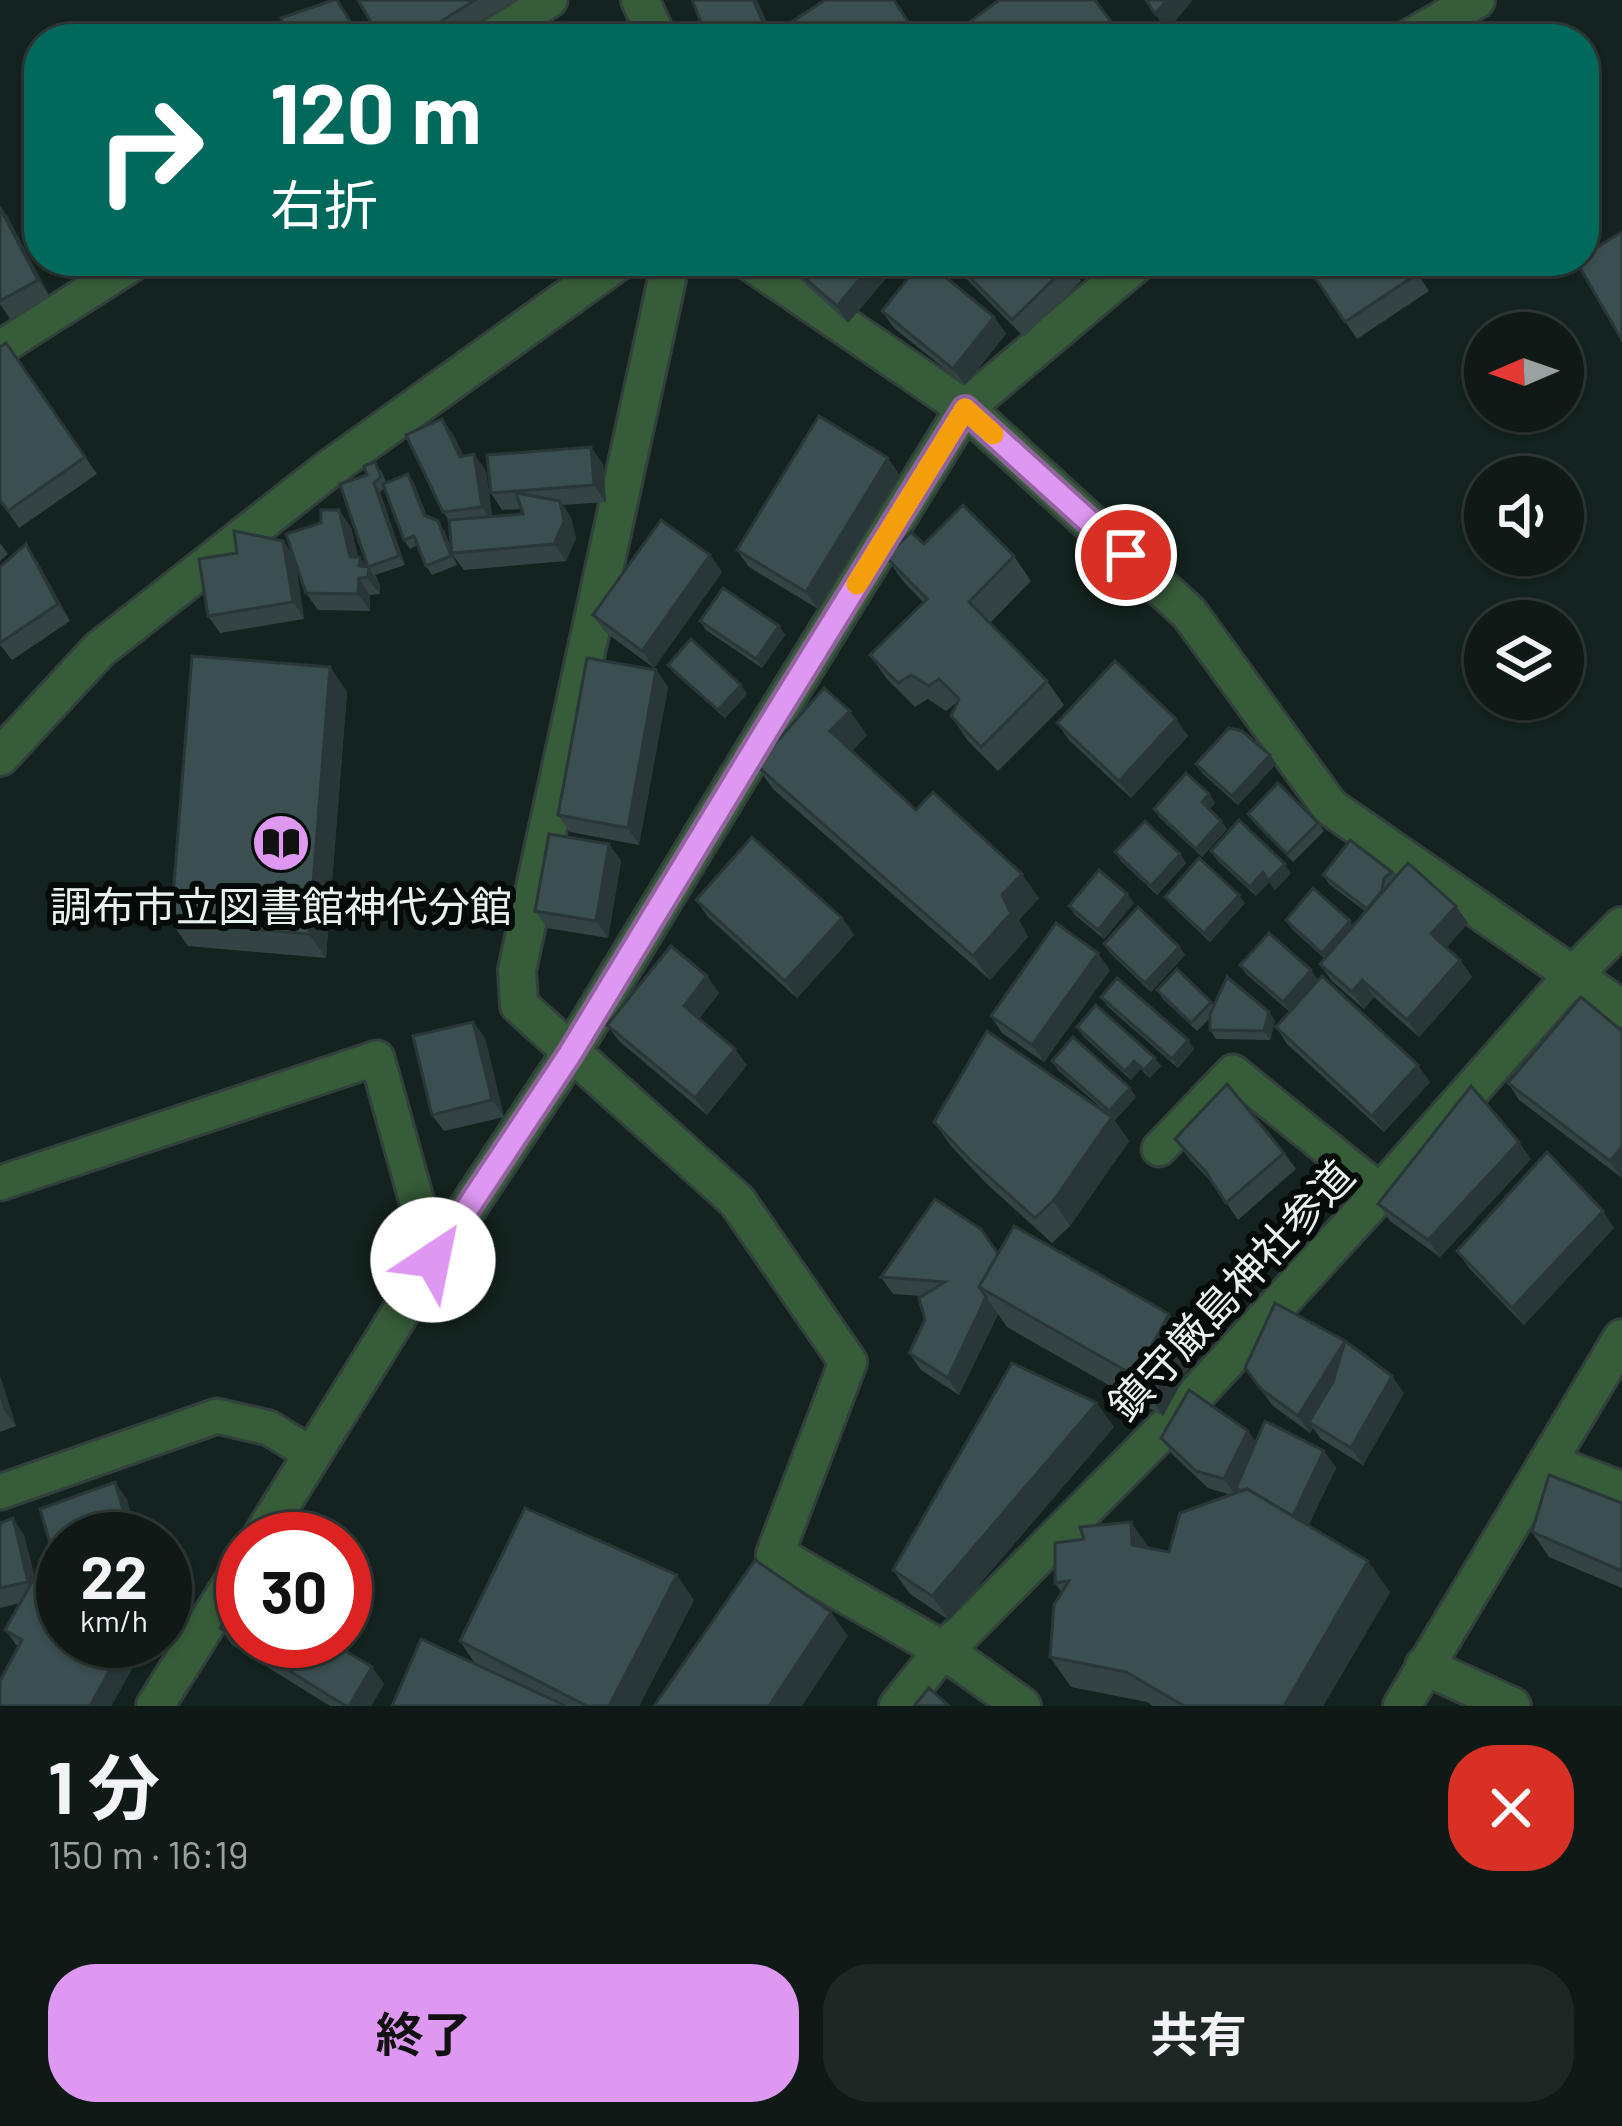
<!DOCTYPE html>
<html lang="ja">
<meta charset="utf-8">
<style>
body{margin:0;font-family:Barlow,"Noto Sans JP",sans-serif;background:#1d2724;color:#f1f3f6;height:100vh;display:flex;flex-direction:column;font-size:45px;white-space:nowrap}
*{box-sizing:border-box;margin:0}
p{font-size:39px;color:#9ba1a1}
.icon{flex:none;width:66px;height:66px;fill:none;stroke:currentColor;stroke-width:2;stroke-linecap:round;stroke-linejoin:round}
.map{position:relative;height:1706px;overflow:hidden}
.drawer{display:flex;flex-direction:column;background:#0f1a17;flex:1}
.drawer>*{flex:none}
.guide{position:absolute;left:24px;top:24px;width:1575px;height:252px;border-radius:48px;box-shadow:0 3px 9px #0004,0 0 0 3px #2f3836;background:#00695c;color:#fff;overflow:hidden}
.needle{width:78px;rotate:268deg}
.tools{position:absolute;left:1464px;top:312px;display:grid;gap:24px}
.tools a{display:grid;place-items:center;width:120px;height:120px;border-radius:50%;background:#0f1a17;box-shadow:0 3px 9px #0004,0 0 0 3px #2f3836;font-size:60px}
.speed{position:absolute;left:36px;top:1512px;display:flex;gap:24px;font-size:60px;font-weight:700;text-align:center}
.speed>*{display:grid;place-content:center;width:156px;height:156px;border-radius:50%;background:#0f1a17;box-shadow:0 3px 9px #0004,0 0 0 3px #2f3836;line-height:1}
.speed small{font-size:30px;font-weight:400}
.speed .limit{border:18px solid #d22;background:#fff;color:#111}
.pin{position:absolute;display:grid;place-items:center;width:102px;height:102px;color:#fff;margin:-51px;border:6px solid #fff;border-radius:50%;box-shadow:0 3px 12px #0007}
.me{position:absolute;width:132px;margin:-66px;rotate:34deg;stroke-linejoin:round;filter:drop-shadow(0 0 9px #0008)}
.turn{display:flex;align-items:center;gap:42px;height:252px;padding:0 48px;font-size:54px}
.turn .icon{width:156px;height:156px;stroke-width:2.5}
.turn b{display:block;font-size:84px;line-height:102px}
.round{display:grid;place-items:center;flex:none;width:126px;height:126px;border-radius:48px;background:#1d2724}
.overview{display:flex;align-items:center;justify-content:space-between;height:204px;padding:0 48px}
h1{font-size:72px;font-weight:700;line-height:90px}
.action{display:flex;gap:24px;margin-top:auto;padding:24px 48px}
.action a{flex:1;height:138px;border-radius:48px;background:#de98f2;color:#111;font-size:48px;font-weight:700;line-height:138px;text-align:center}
.action a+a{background:#1d2724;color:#f1f3f6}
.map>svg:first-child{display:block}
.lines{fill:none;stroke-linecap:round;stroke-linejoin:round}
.lane-casing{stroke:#32403c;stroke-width:39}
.street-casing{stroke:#32403c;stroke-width:42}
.lane{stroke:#375c39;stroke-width:33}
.street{stroke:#375c39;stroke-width:36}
.wall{fill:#344445}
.shaded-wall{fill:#2a3738}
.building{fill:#3c4f50;stroke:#2a3738;stroke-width:3}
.route-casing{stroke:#90639d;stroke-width:30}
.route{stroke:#de98f2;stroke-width:21}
.slow{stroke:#f59e0b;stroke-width:21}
.labels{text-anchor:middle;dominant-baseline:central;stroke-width:12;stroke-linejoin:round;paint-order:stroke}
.poi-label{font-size:42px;fill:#e7f1ee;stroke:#050b09}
.street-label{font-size:42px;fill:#e7f1ee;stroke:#050b09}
</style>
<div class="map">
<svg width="1622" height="1706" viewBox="0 0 1622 1706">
<rect width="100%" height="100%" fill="#14231f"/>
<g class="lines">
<g class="lane-casing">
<g id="lane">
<polyline points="488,39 550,0"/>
<polyline points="0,348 137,261"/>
<polyline points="1159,1149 1233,1072 1381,1192"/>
<polyline points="0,1183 377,1058 433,1260"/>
<polyline points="1548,1461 1622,1489"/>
<polyline points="0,1492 217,1416 269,1428 313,1455"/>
</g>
</g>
<g class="street-casing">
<g id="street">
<polyline points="640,0 658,39"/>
<polyline points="1409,39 1476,0"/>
<polyline points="671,261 517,970 519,1005 737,1201 848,1362 775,1554 943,1650 1022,1706"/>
<polyline points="749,261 965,408 1189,613 1330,807 1622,1009"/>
<polyline points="0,757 99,650 329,469 619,261"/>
<polyline points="260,1539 433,1260 570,1054 766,731 965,408 1139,261"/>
<polyline points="1424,1666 1512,1706"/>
<polyline points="155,1706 243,1566"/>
<polyline points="898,1706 943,1650 962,1633 1170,1423 1381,1192 1574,974 1622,926"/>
<polyline points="1402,1706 1622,1338"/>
</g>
</g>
<use href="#lane" class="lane"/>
<use href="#street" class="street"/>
</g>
<g class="wall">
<polygon points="358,0 514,0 452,39 381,39"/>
<polygon points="757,0 774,39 708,39"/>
<polygon points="0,206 50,297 10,319 0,304"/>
<polygon points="780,261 901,261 848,323"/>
<polygon points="949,261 1065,261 1081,281 1024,337"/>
<polygon points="1085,261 1124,261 1099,280"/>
<polygon points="1304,261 1409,261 1429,291 1357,339"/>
<polygon points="882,311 994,317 1006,334 965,385 894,328"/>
<polygon points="6,343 97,474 19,528 0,500"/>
<polygon points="442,419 454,436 463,456 474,454 486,471 492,516 523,514 522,509 502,510 491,493 603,464 606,502 563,505 571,518 576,538 566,561 464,570 453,555 457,565 432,575 426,566 418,545 410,549 404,540 384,488 380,492 405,565 375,575 380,584 380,594 370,595 370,611 318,610 306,593 295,559 304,619 220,633 208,616 237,553 283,541 294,558 351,527 358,557 368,567 340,484 381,470 386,482 408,474 414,483 427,517 444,530 452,551 449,520 443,512"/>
<polygon points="900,475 818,609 749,567 737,550"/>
<polygon points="0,543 8,554 0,561"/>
<polygon points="924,544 1014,556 1031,581 990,623 1047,681 1064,705 998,771 968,741 951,716 956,703 946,711 928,699 915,707 887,679 870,655 923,602 903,581 886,557"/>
<polygon points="37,561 70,621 12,660 0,645 0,567"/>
<polygon points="722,572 654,668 605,632 593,615"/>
<polygon points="700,621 779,626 785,635 762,668 706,630"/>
<polygon points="668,665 747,694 725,718 674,673"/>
<polygon points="330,667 347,692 326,958 188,946 171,922"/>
<polygon points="656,670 668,687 639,845 570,832 558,815"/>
<polygon points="1176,719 1188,736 1131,798 1069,740 1057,723"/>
<polygon points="867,735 852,751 916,810 1039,898 1019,920 1028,937 990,980 773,789 756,765"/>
<polygon points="1270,755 1276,764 1238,805 1202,773 1196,764"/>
<polygon points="1209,794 1215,803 1209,809 1227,829 1202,857 1160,818 1154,809"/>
<polygon points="1248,814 1318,823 1324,831 1293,862 1254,823"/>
<polygon points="609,844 621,861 608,938 547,928 535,911"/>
<polygon points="1211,851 1291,873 1275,890 1269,882 1256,896 1217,860"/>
<polygon points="1115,852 1180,854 1186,863 1157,895 1121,861"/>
<polygon points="1392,872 1395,877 1456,906 1468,923 1446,948 1460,960 1472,977 1419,1037 1374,997 1364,1009 1331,980 1320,964 1324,958 1292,929 1286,920 1353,925 1365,911 1329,884 1323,875"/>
<polygon points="1127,894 1134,903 1104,939 1075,915 1069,906"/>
<polygon points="1165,897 1245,903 1210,942 1171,905"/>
<polygon points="696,900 842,918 854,935 797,998 708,917"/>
<polygon points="1104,944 1179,947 1185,955 1151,992 1110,953"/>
<polygon points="1240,965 1311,970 1317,979 1289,1011 1246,974"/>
<polygon points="1110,970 1044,1062 1002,1033 991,1016"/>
<polygon points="707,976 719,993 699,1018 747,1065 707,1115 619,1041 607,1025"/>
<polygon points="1157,990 1211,1002 1214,1006 1269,1012 1275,1021 1270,1040 1216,1039 1210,1030 1210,1018 1197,1031 1163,999"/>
<polygon points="1101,997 1194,1049 1178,1068 1107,1006"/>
<polygon points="473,1022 485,1038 504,1117 444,1131 432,1115"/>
<polygon points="1077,1027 1161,1066 1150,1078 1140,1069 1131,1080 1083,1036"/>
<polygon points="1276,1027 1430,1082 1384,1132 1287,1044"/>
<polygon points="1622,1031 1622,1178 1519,1100 1508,1083"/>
<polygon points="1052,1061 1136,1097 1115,1120 1058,1070"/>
<polygon points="1112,1117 1129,1141 1070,1226 1052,1243 987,1184 951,1146 934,1122"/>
<polygon points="1175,1139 1284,1153 1296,1169 1238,1220 1215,1186 1187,1156"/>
<polygon points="1531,1159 1440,1257 1390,1221 1378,1204"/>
<polygon points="1614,1228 1524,1325 1469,1268 1457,1251"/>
<polygon points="998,1254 1169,1314 1197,1354 1163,1416 1007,1327 998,1314 959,1395 921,1370 909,1353 925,1320 921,1296 893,1294 881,1277"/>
<polygon points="1245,1368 1404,1393 1363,1465 1321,1439 1313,1428 1310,1433 1273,1406"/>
<polygon points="0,1376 16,1426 0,1432"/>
<polygon points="1114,1427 949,1620 910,1594 893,1570"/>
<polygon points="1248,1431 1256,1442 1324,1451 1336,1468 1308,1526 1390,1592 1323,1706 1153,1706 1147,1702 1071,1687 1050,1657 1062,1593 1055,1583 1150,1549 1169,1552 1231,1495 1208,1488 1173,1455 1161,1438"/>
<polygon points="1622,1503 1622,1588 1549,1557 1532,1532"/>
<polygon points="0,1523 24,1535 36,1582 142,1651 111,1706 0,1706 18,1647 5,1630 20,1603 0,1608"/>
<polygon points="694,1600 639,1706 392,1706 476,1665 460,1641"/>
<polygon points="220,1628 372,1667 384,1684 371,1706 330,1706 232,1645"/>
</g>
<g class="shaded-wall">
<polygon points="753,0 757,0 774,39 764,24"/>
<polygon points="1167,0 1193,0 1167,31 1155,14"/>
<polygon points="0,206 8,217 50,297 38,280"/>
<polygon points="875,261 901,261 848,323 837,306"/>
<polygon points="994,317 1006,334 965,385 953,369"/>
<polygon points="442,419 454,436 472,473 460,457"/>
<polygon points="591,447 603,464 606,502 594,485"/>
<polygon points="474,454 486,471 493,523 482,507"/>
<polygon points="888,458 900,475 818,609 806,592"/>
<polygon points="408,474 414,483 430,524 424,515"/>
<polygon points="374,483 380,492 405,565 399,556"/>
<polygon points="560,501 571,518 576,538 566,561 554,544"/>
<polygon points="339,510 351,527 359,562 360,557 380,584 380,594 350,557"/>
<polygon points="438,521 444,530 457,565 451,556"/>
<polygon points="283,541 295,558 304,619 293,602"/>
<polygon points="26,544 37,561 70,621 58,604"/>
<polygon points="710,555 722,572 654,668 642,651"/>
<polygon points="359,578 370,595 370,611 358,594"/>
<polygon points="779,626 785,635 762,668 756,659"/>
<polygon points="330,667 347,692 326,958 309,934"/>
<polygon points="656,670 668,687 639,845 628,828"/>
<polygon points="741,685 747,694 725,718 718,710"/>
<polygon points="850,711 867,735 848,756 830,731"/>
<polygon points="1176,719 1188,736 1131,798 1119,781"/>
<polygon points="1270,755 1276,764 1238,805 1232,796"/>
<polygon points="1209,794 1215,803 1208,811 1202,802"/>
<polygon points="1221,821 1227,829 1202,857 1196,849"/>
<polygon points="609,844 621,861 608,938 596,921"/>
<polygon points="1180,854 1186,863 1157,895 1151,886"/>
<polygon points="1285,864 1291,873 1275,890 1269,882 1256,896 1250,887 1263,872"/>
<polygon points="1022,874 1039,898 1019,920 1028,937 990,980 973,956 1002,895"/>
<polygon points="1127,894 1134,903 1104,939 1098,930"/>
<polygon points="1239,895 1245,903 1210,942 1204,933"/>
<polygon points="1456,906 1468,923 1443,951 1431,934"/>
<polygon points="842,918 854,935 797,998 785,981"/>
<polygon points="1350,921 1356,930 1328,961 1322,953"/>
<polygon points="1179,947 1185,955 1151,992 1145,983"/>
<polygon points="1098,953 1110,970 1044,1062 1032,1045"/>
<polygon points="1460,960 1472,977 1419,1037 1407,1020"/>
<polygon points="1311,970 1317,979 1289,1011 1283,1002"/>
<polygon points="707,976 719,993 696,1023 684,1006"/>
<polygon points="1362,980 1374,997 1364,1009 1352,992"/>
<polygon points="1269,1012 1275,1021 1270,1040 1264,1031"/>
<polygon points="473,1022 485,1038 504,1117 492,1100"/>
<polygon points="1188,1040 1194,1049 1178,1068 1172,1059"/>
<polygon points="735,1049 747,1065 707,1115 695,1098"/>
<polygon points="1155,1058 1161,1066 1150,1078 1144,1070"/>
<polygon points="1134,1061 1140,1069 1131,1080 1125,1071"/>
<polygon points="1418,1065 1430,1082 1384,1132 1372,1116"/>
<polygon points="1130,1088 1136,1097 1115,1120 1109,1111"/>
<polygon points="1112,1117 1129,1141 1070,1226 1053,1201"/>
<polygon points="1519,1142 1531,1159 1440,1257 1428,1240"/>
<polygon points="1622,1147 1622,1178 1610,1161"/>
<polygon points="1603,1211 1614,1228 1524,1325 1512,1308"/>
<polygon points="986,1297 998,1314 959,1395 948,1378"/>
<polygon points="1169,1314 1197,1354 1163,1416 1135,1376"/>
<polygon points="1345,1341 1357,1358 1309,1422 1313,1428 1310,1433 1298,1416"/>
<polygon points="0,1376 16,1426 4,1410 0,1397"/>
<polygon points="1392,1376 1404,1393 1363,1465 1351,1448"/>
<polygon points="1097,1403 1114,1427 949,1620 932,1596"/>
<polygon points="1248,1431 1260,1448 1236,1488 1239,1492 1236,1496 1224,1479"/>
<polygon points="1324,1451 1336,1468 1303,1537 1291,1520"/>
<polygon points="115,1482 127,1499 138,1539 131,1539"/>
<polygon points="13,1518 24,1535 40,1599 28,1582"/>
<polygon points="1131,1522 1153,1553 1132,1545"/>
<polygon points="1368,1561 1390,1592 1323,1706 1284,1706"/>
<polygon points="677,1575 694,1600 639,1706 609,1706"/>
<polygon points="831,1612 848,1636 802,1706 769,1706"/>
<polygon points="126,1641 134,1641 142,1651 111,1706 90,1706"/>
<polygon points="372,1667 384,1684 371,1706 349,1706"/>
</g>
<g class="building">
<polygon points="334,0 337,0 361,39 288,39 281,18"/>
<polygon points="358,0 475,0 413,39 381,39"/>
<polygon points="692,0 753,0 764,24 730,39 708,39"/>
<polygon points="825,0 894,0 919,39 800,39 790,23"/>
<polygon points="999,0 1095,0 1124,39 947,39"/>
<polygon points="1146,0 1167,0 1155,14"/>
<polygon points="0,208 38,280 0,301"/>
<polygon points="1622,232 1622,340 1576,261 1584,261 1584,255"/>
<polygon points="785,261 875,261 837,306"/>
<polygon points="922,261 926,261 994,317 953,369 882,311"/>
<polygon points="954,261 1065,261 1069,264 1012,320"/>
<polygon points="1304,261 1408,261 1417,274 1345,322"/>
<polygon points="6,343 85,457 8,511 0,500 0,347"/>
<polygon points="819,416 888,458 806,592 737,550"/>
<polygon points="442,419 460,457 474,454 482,507 443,512 406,435"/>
<polygon points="591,447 594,485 491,493 487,455"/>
<polygon points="375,462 381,477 374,483 399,556 368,567 340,484 367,475 364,466"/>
<polygon points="408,474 424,515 438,521 451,556 426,566 414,536 404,540 383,484"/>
<polygon points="516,493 560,501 564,521 554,544 452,553 449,520 523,514"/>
<polygon points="963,505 1014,556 969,602 1047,681 981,747 951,716 959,699 939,679 929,686 911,675 898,683 870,655 927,599 886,557 911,532 924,544"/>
<polygon points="321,510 339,510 350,557 360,557 359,566 369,567 368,577 359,578 358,594 306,593 286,534 321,523"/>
<polygon points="661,520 710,555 642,651 593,615"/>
<polygon points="234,531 283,541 293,602 208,616 199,559 237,553"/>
<polygon points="26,544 58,604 0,643 0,567"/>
<polygon points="723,588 779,626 756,659 700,621"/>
<polygon points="691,639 741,685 718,710 668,665"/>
<polygon points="192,656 330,667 309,934 171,922"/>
<polygon points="587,658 656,670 628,828 558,815"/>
<polygon points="1115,661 1176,719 1119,781 1057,723"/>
<polygon points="824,688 850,711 830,731 916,810 933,792 1022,874 1002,895 1011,913 973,956 756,765"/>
<polygon points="1229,728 1242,731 1270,755 1232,796 1196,764"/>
<polygon points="1186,773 1209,794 1202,802 1221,821 1196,849 1154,809"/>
<polygon points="1278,783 1318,823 1287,854 1248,814"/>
<polygon points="1239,820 1285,864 1268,881 1263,872 1250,887 1211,851"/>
<polygon points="1145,821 1180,854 1151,886 1115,852"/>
<polygon points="549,834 609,844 596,921 535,911"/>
<polygon points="752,837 842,918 785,981 696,900"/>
<polygon points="1350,840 1392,872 1384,878 1382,891 1367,909 1323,875"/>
<polygon points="1199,858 1239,895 1204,933 1165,897"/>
<polygon points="1408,863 1456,906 1431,934 1460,960 1407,1020 1362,980 1352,992 1320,964"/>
<polygon points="1099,870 1127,894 1098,930 1069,906"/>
<polygon points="1313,888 1350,921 1322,953 1286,920"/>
<polygon points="1138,907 1179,947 1145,983 1104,944"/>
<polygon points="1056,923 1098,953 1032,1045 991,1016"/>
<polygon points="1269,933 1311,970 1283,1002 1240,965"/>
<polygon points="671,946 707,976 684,1006 735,1049 695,1098 607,1025"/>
<polygon points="1177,969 1211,1002 1191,1023 1157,990"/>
<polygon points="1322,976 1418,1065 1372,1116 1276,1027"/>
<polygon points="1227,977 1269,1012 1264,1031 1210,1030 1210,1014"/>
<polygon points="1117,978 1188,1040 1172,1059 1101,997"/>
<polygon points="1581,997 1622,1031 1622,1147 1610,1161 1508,1083"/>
<polygon points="1096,1005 1155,1058 1144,1070 1134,1061 1125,1071 1077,1027"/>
<polygon points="473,1022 492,1100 432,1115 413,1036"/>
<polygon points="987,1031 1112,1117 1053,1201 1035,1218 970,1160 934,1122"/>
<polygon points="1073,1037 1130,1088 1109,1111 1052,1061"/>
<polygon points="1227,1084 1284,1153 1226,1203 1206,1172 1175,1139"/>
<polygon points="1471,1086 1519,1142 1428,1240 1378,1204"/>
<polygon points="1547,1152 1603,1211 1512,1308 1457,1251"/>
<polygon points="935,1199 981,1229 998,1254 979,1287 986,1297 948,1378 909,1353 925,1320 919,1298 945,1282 881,1277"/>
<polygon points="1014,1226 1169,1314 1135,1376 979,1287"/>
<polygon points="1275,1303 1345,1341 1298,1416 1261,1389 1245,1368"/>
<polygon points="1345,1341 1392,1376 1351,1448 1309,1422 1333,1382"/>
<polygon points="1012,1363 1097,1403 932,1596 893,1570"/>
<polygon points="1189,1390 1248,1431 1224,1479 1196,1471 1161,1438"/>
<polygon points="1265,1421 1324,1451 1293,1516 1247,1489 1241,1491 1236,1488"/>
<polygon points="1549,1475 1622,1503 1622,1571 1532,1532"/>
<polygon points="115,1482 131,1539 63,1539 63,1576 60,1577 40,1509"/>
<polygon points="1247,1489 1368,1561 1284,1706 1184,1706 1126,1672 1050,1657 1054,1605 1069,1581 1055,1583 1055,1543 1084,1539 1080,1527 1131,1522 1132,1545 1169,1552 1180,1513"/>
<polygon points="525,1508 677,1575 609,1706 587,1706 460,1641"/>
<polygon points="13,1518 28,1582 0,1588 0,1523"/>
<polygon points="755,1560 831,1612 769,1706 654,1706"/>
<polygon points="33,1580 63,1597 63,1641 126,1641 90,1706 0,1706 0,1681 22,1640 5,1630"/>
<polygon points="243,1592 243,1641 329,1641 372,1667 349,1706 346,1706 220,1628"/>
<polygon points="421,1639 566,1706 392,1706"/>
<polygon points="929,1688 949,1706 914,1706"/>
</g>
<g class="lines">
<g class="route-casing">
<polyline id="route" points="433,1260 570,1054 766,731 965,409 1126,555"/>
</g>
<use href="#route" class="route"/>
<polyline class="slow" points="857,584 965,409 993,434"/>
</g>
<defs>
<g id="library-disc" transform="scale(3)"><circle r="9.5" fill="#de98f2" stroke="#050b09"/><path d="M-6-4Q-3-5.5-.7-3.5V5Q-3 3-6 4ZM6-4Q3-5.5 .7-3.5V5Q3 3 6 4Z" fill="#111"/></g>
</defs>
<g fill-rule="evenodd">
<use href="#library-disc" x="281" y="843"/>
</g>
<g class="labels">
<g class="poi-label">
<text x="281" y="905">調布市立図書館神代分館</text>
</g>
<g class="street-label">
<text transform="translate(1230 1289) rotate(-47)">鎮守厳島神社参道</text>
</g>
</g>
</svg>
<div class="tools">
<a><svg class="needle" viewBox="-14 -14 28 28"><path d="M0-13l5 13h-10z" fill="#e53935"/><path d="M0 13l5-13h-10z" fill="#9ba1a1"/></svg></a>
<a><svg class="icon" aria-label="sound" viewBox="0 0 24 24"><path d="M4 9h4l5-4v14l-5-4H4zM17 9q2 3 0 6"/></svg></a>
<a><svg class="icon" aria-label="layers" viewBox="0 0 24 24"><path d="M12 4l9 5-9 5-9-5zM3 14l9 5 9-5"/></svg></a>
</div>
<div class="speed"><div>22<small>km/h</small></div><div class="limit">30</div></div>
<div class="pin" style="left:1126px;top:555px;background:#d93025"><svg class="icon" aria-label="arrive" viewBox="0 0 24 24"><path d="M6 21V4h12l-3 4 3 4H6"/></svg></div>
<svg class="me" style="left:433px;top:1260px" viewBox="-20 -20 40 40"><circle r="19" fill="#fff"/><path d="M0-13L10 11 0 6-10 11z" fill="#de98f2"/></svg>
<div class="guide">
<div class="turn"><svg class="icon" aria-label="right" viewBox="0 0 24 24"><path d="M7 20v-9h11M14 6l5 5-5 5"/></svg><div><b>120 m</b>右折</div></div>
</div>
</div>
<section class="drawer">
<div class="overview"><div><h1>1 分</h1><p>150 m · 16:19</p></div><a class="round" style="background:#d93025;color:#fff"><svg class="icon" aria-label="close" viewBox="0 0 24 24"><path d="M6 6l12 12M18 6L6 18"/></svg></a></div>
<div class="action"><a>終了</a><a>共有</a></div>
</section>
